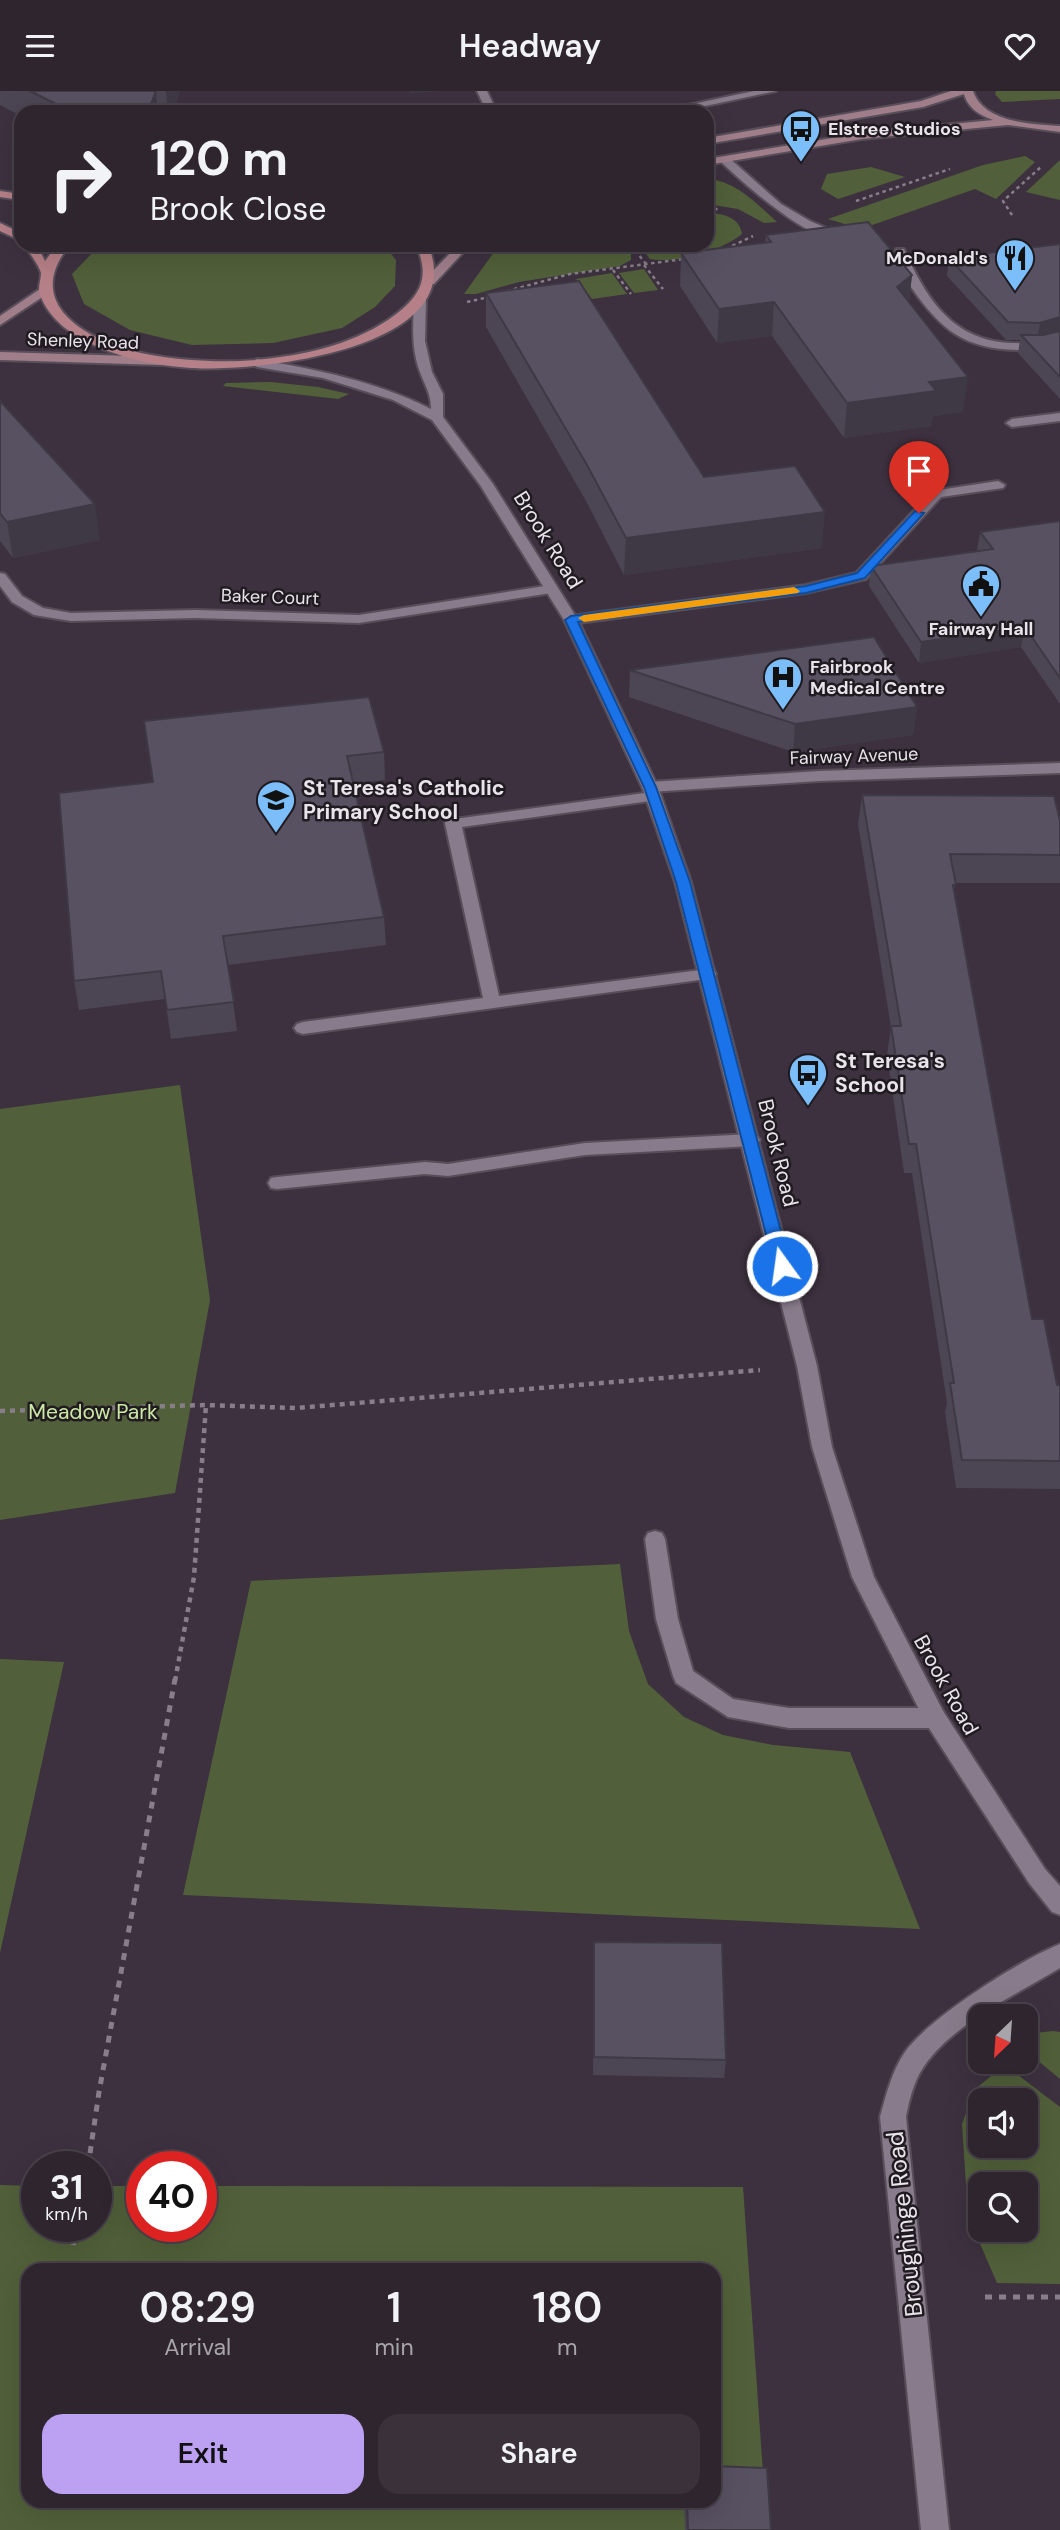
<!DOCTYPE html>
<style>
body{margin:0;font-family:"DM Sans",sans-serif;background:#3a313b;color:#f1f3f6;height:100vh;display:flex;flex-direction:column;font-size:26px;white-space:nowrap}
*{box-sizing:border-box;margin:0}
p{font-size:23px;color:#a7a5aa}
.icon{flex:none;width:38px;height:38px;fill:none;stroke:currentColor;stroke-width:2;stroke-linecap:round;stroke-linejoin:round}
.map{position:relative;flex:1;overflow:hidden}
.sheet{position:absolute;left:21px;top:2172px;width:700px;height:245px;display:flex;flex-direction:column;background:#2e252f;border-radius:21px;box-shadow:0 7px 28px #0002,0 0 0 2px #49424b}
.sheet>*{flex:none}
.banner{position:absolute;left:14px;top:14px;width:700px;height:147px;border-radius:21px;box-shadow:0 7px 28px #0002,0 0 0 2px #49424b;background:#2e252f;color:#f1f3f6;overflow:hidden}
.needle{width:46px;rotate:205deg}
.buttons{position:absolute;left:968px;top:1913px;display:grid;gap:14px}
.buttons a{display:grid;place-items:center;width:70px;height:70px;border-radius:14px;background:#2e252f;box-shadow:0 7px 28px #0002,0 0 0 2px #49424b;font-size:35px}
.speed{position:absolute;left:21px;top:2060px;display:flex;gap:14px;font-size:35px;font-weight:700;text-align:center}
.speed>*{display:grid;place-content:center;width:91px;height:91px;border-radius:50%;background:#2e252f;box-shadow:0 7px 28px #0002,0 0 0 2px #49424b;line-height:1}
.speed small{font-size:18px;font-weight:400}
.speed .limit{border:10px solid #d22;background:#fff;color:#111}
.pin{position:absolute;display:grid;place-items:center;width:60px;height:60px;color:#fff;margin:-72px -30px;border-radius:50% 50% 50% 0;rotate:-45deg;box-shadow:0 0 7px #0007}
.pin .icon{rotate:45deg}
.me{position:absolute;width:77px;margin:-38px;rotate:346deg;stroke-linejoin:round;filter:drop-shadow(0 0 5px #0008)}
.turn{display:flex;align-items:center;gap:24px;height:147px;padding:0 21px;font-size:32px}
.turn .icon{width:91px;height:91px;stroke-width:2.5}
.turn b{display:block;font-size:49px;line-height:60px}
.eta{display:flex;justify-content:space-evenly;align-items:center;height:119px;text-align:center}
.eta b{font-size:42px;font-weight:600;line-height:49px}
.action{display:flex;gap:14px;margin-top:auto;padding:14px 21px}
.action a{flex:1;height:80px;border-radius:21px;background:#bca0f2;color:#111;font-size:28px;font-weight:600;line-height:80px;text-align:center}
.action a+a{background:#3a313b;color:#f1f3f6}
header{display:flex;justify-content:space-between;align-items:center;height:91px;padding:0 21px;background:#2e252f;font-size:32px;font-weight:600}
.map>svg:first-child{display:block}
.green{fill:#51603a;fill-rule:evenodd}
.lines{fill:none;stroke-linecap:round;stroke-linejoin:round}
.service-casing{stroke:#574e59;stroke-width:4}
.minor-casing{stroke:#574e59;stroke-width:4}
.tertiary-casing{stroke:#574e59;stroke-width:4}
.secondary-casing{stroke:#574e59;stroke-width:4}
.primary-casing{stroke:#574e59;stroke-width:4}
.path-far2{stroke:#887e8a;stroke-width:2.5;stroke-dasharray:3.5 3.5;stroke-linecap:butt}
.path-far1{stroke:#887e8a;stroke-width:4.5;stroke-dasharray:5 5;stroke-linecap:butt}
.path{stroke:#887e8a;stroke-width:5;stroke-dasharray:7 7;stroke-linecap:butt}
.service{fill:#887b8b;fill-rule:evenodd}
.minor{fill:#887b8b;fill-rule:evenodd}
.tertiary{fill:#887b8b;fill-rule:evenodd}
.secondary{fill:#9f7e8a;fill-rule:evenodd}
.primary{fill:#b68088;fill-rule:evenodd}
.wall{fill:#4c4654}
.shaded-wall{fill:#3e3945}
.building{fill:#585162;stroke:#3e3945;stroke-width:2}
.route{fill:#1a73e8;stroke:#114b97;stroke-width:2}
.slow{fill:#f59e0b}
.labels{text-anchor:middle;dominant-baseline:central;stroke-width:5;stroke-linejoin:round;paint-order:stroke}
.far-poi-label{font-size:18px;font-weight:bold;fill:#eae3ec;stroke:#201b21;text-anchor:start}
.far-street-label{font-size:18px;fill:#eae3ec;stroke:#201b21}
.street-label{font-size:21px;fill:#eae3ec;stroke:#201b21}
.poi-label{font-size:21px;font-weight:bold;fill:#eae3ec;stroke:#201b21;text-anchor:start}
.park-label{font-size:21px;fill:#cce8a3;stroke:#201b21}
.near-street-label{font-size:24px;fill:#eae3ec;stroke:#201b21}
</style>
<header><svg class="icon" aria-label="menu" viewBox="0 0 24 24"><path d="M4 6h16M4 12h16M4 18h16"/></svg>Headway<svg class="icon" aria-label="heart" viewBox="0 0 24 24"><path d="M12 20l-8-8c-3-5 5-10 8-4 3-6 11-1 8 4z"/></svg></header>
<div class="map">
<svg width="1060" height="2439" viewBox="0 0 1060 2439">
<rect width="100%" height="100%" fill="#3d313f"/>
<g class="green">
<polygon points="996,0 1060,0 1060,8 1002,11 995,3"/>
<polygon points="1025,65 1035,71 996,108 975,98 861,138 828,128 983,74"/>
<polygon points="1060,69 1060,109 1026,101"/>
<polygon points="871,76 905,86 838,108 821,98 827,83"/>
<path d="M707 87C738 92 755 111 777 131L764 132 738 118 707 113Z"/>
<path d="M707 122C722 122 740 126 742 143 721 160 677 173 650 168L639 154H707Z"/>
<polygon points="100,154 384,154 396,169 395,195 375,216 342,237 273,252 192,254 130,239 84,213 72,183"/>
<polygon points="499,154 626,154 631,161 631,169 620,175 519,191 476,203 464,203"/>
<polygon points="644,178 658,199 634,202 619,182"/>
<polygon points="612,182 627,203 592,208 576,188"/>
<polygon points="270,291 318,296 349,303 338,308 223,295 226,292"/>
<polygon points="180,994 210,1209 175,1402 0,1429 0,1018"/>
<polygon points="620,1473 629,1540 648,1593 684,1626 723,1644 773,1654 850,1661 920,1838 183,1804 251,1490"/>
<polygon points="0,1568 64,1571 0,1862"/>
<polygon points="1053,1940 1060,1941 1060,1988 1026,1960 1026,1943"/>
<path d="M1005 1974 1060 2016V2193L997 2192 968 2125 962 2033 975 1998ZM980 2009H1026V2054H980ZM980 2093H1026V2138H980Z"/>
<path d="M0 2094 37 2095V2135H96V2095H142V2135H201V2095L743 2096 767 2439H0ZM28 2179H714V2410H28Z"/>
</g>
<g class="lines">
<g class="service-casing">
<g id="service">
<polygon points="477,0 487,0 494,15 492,21 482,21 484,15"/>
<polygon points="754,0 776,0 677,21 655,21"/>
<path d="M720 66H728L781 113 810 130 847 146C822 164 739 88 720 70Z"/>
<path d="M896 158H904C926 207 952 250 1012 252 1023 252 1035 255 1045 251 1051 250 1055 246 1060 244V254C1046 261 1033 260 1018 259 964 258 941 239 911 196 904 186 893 171 896 158Z"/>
<polygon points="1060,322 1060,330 1012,336 1006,332 1012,328"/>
<polygon points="998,390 1005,394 1003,397 941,406 866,488 806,502 571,533 564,529 571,525 806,494 856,482 932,400"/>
<polygon points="0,482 5,483 22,505 43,517 71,522 195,519 359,524 551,494 558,498 551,502 359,532 195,527 71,530 34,524 12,511 0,495"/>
<polygon points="652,701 660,706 657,709 462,736 499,905 708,878 714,879 716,883 714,887 303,943 297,941 294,937 297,933 303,931 483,907 445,732 447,729"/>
<polygon points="751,1043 757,1045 760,1049 757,1053 751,1055 585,1064 448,1085 425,1083 277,1098 271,1097 268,1092 271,1087 277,1086 425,1071 448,1073 585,1052"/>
<polygon points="655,1440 662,1442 665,1448 678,1528 693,1580 733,1608 789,1617 935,1617 943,1620 946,1627 943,1634 935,1637 789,1637 728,1626 676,1592 673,1585 656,1528 645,1448 648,1442"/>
</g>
</g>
<g class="minor-casing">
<g id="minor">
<polygon points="1060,672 1060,682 819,690 650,701 642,696 650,691 819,680"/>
<path d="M1060 1853V1877C1016 1904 948 1935 921 1980 913 1994 909 2010 906 2026L949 2439H921L880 2026C886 2004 892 1980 905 1961 929 1927 1022 1868 1060 1853Z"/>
</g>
</g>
<g class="tertiary-casing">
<path id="tertiary" d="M420 205 426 209 425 250 432 281 443 303V326L493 393 578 529 658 696 691 791 817 1275 832 1356 874 1486 943 1620 1045 1778 1060 1795V1824L1052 1821 1029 1792 927 1634 852 1486 812 1356 797 1275 675 791 642 696 564 529 480 394 432 329 393 309 323 287 257 276 251 272 257 268C317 279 376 290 431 318 431 302 425 295 420 281 411 258 413 233 414 209Z"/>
</g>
<g class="secondary-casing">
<g id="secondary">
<path d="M951 0H973C984 32 1031 33 1060 35V41L1008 34 862 48 707 74V68L862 42 993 29C979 24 968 17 964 3L923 16 707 53V47L921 10Z"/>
<polygon points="458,154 470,154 434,193 426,193 426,187"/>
<polygon points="40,198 50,201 0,234 0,225"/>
<polygon points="0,261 163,266 169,270 163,274 0,269"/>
</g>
</g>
<g class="primary-casing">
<g id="primary">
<polygon points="0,100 21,103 21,109 0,106"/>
<polygon points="0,132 21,142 21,150 0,140"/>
<path d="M25 154H37L45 170 57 154H70C19 215 92 252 146 263 176 269 210 271 241 270 291 267 346 257 388 229 418 208 432 190 416 154H428C473 259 254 281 191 277 148 274 100 263 65 237 54 228 41 213 39 198 39 193 41 187 41 182 39 174 29 162 25 154Z"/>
</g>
</g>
<g class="path-far2">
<polyline points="856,110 950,78"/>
<polyline points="707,119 718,118"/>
<polyline points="1012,124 1003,110 1042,75"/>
<polyline points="631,154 646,173"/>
<polyline points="726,158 753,145"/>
<polyline points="644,174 663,198"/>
<polyline points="613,179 631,203"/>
<polyline points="507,200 570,183 684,168"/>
<polyline points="467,211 489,206"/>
</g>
<g class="path-far1">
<polyline points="0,1320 206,1314 296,1317 760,1279"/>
<polyline points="175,1590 194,1486 206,1314"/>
</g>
<g class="path">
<polyline points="88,2076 99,2001 175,1588"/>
<polyline points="73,2154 77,2135"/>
<polyline points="985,2206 1060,2206"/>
</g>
<use href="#service" class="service"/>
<use href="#minor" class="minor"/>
<use href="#tertiary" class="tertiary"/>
<use href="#secondary" class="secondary"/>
<use href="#primary" class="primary"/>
</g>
<g class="wall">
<polygon points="0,0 180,0 173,21 21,21 21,25 0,14"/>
<polygon points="766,144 912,184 909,211 963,321 933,325 931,335 844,347 772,245 717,252 680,195 681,162 765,152"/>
<polygon points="1060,153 1060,308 1018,262 1020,249 1006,249 947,185 949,167"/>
<polygon points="486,202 704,386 822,457 624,484 586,410 486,236"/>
<polygon points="0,310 100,449 13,467 0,450"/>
<polygon points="1060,430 1060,613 1021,556 919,572 869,495 871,475 977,460 980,441"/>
<polygon points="630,579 917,616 913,644 793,661 629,606"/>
<polygon points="144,630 384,661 385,689 353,693 384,826 386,854 228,874 237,940 171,948 165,908 79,919 74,890 153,691"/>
<polygon points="862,704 1060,730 1060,792 955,792 954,802 1032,1228 1057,1294 1060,1294 1060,1398 956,1397 945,1321 947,1312 912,1082 904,1082 887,964 891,936 858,733"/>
<polygon points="594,1851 726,1969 724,1987 593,1984"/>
<polygon points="684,2410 714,2410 771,2439 685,2439"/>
</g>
<g class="shaded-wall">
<polygon points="156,0 158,21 148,21"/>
<polygon points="166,0 180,0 173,21 168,21"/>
<polygon points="409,0 439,0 409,3"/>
<polygon points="912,184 908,218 897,196"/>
<polygon points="774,211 772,245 717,252 719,218"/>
<polygon points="1060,226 1060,243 1037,250 1040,232"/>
<polygon points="968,286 963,321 933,325 931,335 844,347 847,312 929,291"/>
<polygon points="95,413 100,449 13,467 7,431"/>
<polygon points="825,421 822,457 624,484 626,447"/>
<polygon points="1025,536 1021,556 919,572 921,551"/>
<polygon points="917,616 913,644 793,661 795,633"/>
</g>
<g class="building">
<polygon points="30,0 156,0 148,21 72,21"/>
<polygon points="868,131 912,184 897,196 968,286 929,291 936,300 847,312 774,211 719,218 681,162 771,151 766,144"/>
<polygon points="1060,153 1060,226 1040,232 1008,231 949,167"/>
<polygon points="579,190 704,386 795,375 825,421 626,447 587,374 486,202"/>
<polygon points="1060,240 1060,286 1021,244 1043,244"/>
<polygon points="0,310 95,413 7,431 0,422"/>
<polygon points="1060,430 1060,587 1025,536 921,551 871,475 993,458 980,441"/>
<polygon points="874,546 917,616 795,633 630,579"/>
<polygon points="369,606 384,661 347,665 384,826 223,845 234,911 167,919 161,880 74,890 59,702 153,691 144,630"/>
<polygon points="862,704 1054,705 1060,730 1060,764 950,763 956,794 953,794 1032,1228 1044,1228 1057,1294 1060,1294 1060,1370 962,1369 950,1292 954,1292 916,1053 909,1053 891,935 901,935"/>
<polygon points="594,1851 722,1852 726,1969 594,1966"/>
<polygon points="714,2375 767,2377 771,2439 688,2439 687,2410 714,2410"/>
</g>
<polygon class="route" points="915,420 924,422 865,487 806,502 578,531 656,696 690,791 790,1175 782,1180 774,1175 676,791 644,696 565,529 571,525 806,495 857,482"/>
<polygon class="slow" points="794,496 800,500 798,502 584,531 578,527 584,524"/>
<defs>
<g id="bus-pin" transform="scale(2.0125)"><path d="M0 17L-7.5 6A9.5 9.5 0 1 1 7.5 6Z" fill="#7cbef9" stroke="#201b21"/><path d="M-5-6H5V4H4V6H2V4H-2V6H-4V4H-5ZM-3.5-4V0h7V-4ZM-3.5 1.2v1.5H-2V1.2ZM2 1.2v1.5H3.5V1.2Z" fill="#111"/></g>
<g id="restaurant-pin" transform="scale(2.0125)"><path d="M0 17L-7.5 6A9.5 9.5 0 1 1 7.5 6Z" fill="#7cbef9" stroke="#201b21"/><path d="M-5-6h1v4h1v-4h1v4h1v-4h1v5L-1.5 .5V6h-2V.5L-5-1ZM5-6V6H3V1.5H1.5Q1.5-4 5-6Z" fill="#111"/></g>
<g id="civic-pin" transform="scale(2.0125)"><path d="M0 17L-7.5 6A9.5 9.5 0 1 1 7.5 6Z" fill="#7cbef9" stroke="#201b21"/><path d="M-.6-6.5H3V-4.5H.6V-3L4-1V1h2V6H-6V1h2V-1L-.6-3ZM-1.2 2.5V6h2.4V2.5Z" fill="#111"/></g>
<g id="hospital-pin" transform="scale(2.0125)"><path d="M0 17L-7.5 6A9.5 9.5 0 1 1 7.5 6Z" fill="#7cbef9" stroke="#201b21"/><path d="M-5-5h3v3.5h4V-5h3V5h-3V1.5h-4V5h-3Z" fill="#111"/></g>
<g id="school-pin" transform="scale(2.0125)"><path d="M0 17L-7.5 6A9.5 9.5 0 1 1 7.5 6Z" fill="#7cbef9" stroke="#201b21"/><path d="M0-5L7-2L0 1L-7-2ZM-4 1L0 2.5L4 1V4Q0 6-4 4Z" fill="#111"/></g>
</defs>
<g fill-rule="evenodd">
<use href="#bus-pin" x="801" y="38"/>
<use href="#restaurant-pin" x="1015" y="167"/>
<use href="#civic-pin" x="981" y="493"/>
<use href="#hospital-pin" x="783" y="586"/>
<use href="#school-pin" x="276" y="709"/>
<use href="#bus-pin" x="808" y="982"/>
</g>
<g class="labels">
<g class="far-poi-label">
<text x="828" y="38">Elstree Studios</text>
<text x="988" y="167" text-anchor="end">McDonald's</text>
<text x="981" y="538" text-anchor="middle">Fairway Hall</text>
<text x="810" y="576">Fairbrook<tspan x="810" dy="21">Medical Centre</tspan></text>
</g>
<g class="far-street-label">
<text transform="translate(83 250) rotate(2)">Shenley Road</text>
<text transform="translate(270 506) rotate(2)">Baker Court</text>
<text transform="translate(854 665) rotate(-2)">Fairway Avenue</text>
</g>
<g class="street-label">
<text transform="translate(548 449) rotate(58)">Brook Road</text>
<text transform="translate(778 1062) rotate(76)">Brook Road</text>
<text transform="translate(946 1594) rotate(61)">Brook Road</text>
</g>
<g class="poi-label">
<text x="303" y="697">St Teresa's Catholic<tspan x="303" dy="24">Primary School</tspan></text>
<text x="835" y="970">St Teresa's<tspan x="835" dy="24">School</tspan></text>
</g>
<g class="park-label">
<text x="93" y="1321">Meadow Park</text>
</g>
<g class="near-street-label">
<text transform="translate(904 2133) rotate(-96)">Broughinge Road</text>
</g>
</g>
</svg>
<div class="buttons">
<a><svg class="needle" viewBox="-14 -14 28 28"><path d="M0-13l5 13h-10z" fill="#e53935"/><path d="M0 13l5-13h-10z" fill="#a7a5aa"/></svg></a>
<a><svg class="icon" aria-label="sound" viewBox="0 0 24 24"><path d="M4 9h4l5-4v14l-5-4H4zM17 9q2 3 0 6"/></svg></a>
<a><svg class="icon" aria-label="search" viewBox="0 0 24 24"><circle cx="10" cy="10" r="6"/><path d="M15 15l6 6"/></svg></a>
</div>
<div class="speed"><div>31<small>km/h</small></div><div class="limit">40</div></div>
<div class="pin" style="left:919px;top:422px;background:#d93025"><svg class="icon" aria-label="arrive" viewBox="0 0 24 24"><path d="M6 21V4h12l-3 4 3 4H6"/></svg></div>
<svg class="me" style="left:782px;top:1175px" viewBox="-20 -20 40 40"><circle r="17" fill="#1a73e8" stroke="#fff" stroke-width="3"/><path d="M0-11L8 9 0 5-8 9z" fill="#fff"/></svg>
<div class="banner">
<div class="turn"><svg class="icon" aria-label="right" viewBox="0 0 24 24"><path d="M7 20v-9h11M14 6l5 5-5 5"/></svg><div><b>120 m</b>Brook Close</div></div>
</div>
<section class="sheet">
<div class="eta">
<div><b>08:29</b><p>Arrival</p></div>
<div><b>1</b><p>min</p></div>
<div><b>180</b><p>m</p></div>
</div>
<div class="action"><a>Exit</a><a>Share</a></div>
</section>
</div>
